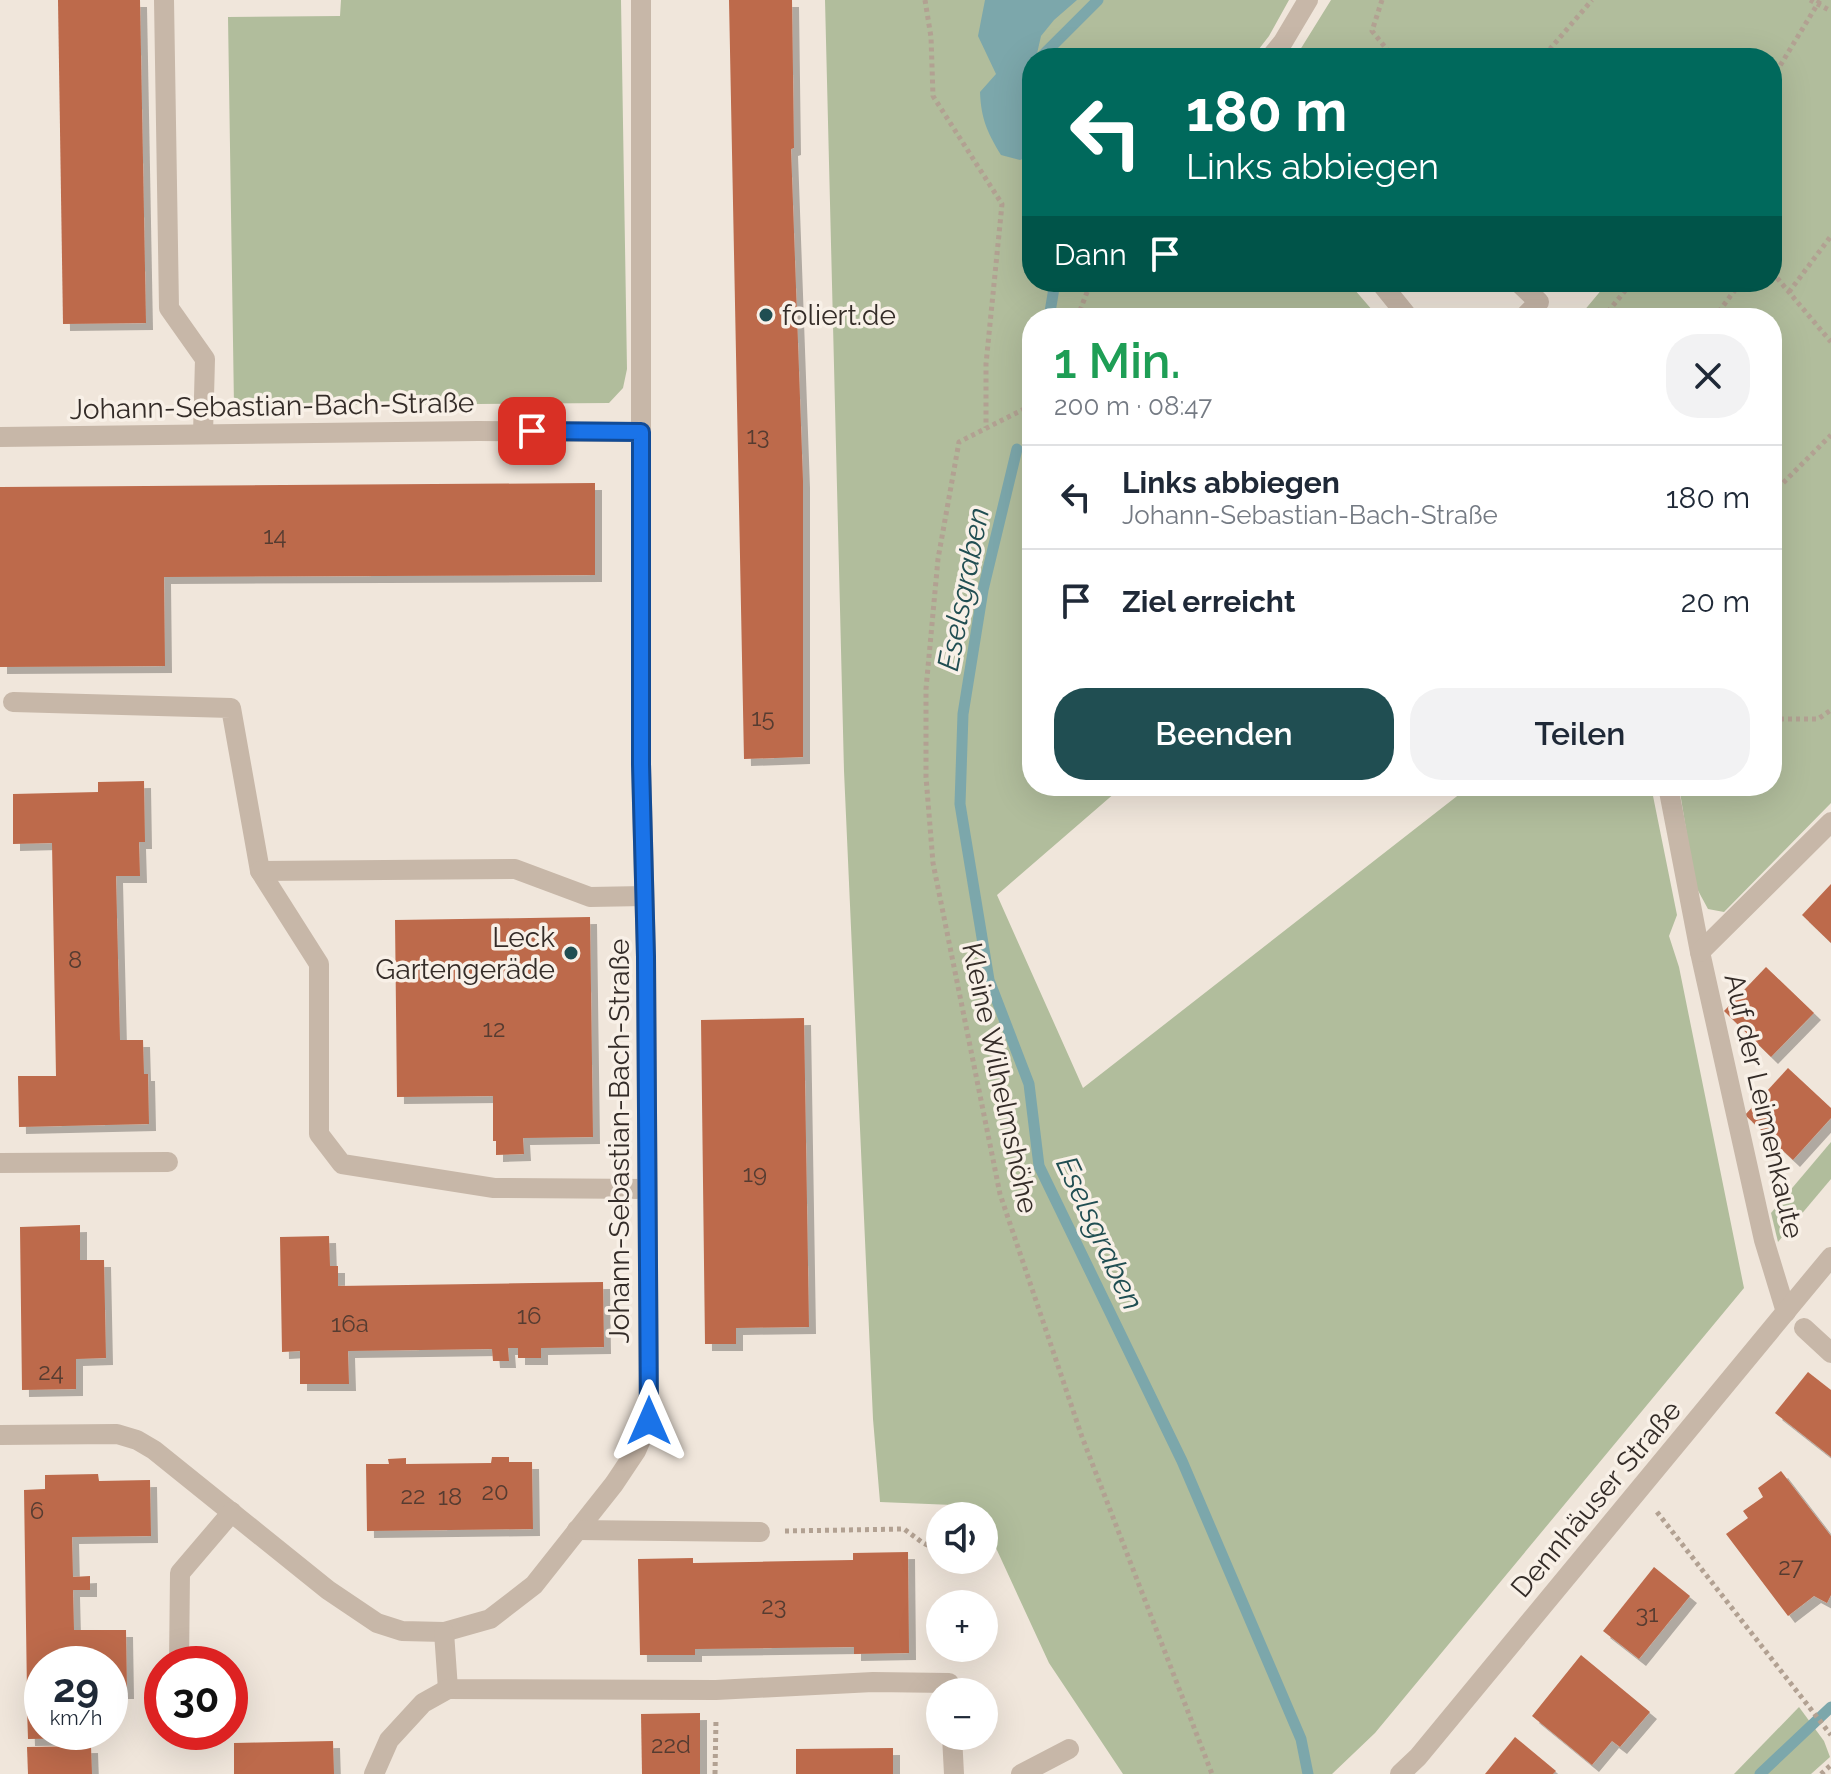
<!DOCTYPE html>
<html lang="de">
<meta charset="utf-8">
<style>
body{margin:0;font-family:Raleway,sans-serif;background:#f2f2f3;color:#1f2937;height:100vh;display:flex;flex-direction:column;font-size:30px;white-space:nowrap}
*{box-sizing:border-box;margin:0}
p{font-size:26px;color:#747a83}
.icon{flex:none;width:44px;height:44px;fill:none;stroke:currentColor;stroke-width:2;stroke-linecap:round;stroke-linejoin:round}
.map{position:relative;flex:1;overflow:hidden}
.panel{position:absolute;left:1022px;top:308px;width:760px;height:488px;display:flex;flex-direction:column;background:#fff;border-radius:32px;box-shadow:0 8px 32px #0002}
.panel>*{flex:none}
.banner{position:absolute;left:1022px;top:48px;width:760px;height:244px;border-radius:32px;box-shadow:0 8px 32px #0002;background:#00695c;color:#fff;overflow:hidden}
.controls{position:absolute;left:926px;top:1502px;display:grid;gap:16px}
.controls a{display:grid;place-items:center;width:72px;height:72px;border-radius:50%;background:#fff;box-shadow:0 8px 32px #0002;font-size:40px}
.speed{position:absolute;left:24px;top:1646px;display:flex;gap:16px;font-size:40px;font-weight:700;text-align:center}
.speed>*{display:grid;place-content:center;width:104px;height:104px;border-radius:50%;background:#fff;box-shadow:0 8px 32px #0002;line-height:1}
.speed small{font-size:20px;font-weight:400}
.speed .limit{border:12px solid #d22;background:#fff;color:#111}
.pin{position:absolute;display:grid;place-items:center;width:68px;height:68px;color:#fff;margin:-34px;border-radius:16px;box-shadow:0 4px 12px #0006}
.me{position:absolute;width:88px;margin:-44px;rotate:0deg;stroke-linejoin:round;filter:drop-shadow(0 0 6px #0008)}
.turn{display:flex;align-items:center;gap:28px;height:168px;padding:0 32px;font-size:36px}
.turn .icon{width:104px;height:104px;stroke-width:2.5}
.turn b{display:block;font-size:56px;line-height:68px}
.then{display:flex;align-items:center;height:76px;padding:0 32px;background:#0003;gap:16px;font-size:30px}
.round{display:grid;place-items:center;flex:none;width:84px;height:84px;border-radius:32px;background:#f2f2f3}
.head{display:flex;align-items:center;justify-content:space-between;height:136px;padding:0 32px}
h1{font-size:48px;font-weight:600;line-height:60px;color:#1e9e55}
.button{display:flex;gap:16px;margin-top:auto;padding:16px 32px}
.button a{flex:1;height:92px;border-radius:32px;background:#204e52;color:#fff;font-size:32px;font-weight:600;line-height:92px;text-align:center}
.button a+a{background:#f2f2f3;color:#1f2937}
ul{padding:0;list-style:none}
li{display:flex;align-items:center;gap:24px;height:104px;padding:0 32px;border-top:2px solid #e0e1e3}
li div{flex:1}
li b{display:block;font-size:30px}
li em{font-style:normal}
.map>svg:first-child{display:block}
.green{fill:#b1bd9c}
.water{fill:#7ca7ab}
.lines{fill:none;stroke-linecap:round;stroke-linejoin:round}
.stream{stroke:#7ca7ab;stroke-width:11}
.building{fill:#bd6a4b;filter:url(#shadow)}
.path{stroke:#b2a192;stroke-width:5;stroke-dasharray:4 4;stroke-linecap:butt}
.minor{stroke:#c7b7a8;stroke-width:20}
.route-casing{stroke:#114b97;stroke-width:20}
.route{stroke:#1a73e8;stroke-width:14}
.poi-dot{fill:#204e52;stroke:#f8f0e7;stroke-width:3}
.labels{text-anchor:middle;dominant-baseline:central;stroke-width:7;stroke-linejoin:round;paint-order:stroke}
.number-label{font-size:24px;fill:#563c31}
.poi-label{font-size:28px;fill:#342c28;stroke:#f8f0e7;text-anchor:start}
.street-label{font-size:28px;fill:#342c28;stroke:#f8f0e7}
.water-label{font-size:30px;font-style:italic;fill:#204e52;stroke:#f8f0e7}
</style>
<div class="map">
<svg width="1831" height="1774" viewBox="0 0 1831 1774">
<defs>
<filter id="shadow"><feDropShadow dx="7" dy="7" stdDeviation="0" flood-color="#0004"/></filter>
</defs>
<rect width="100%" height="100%" fill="#f0e6db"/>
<g class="green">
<polygon points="341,0 621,0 627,369 623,388 609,403 234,406 228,17 340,16"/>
<polygon points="825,0 1289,0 1269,36 1252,58 1032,58 1032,282 1348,282 1379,318 1032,318 1032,786 1123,786 997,895 1083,1088 1470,786 1651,786 1677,915 1669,936 1679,967 1744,1288 1375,1733 1332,1774 1123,1774 1049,1663 984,1522 984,1516 981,1516 977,1506 880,1502 873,1419 844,771"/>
<polygon points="1331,0 1831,0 1831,803 1724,912 1708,909 1695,885 1679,786 1772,786 1772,318 1578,318 1608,282 1772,282 1772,58 1295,58"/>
<polygon points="1831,1142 1831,1179 1778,1242 1771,1213"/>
<polygon points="1799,1707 1824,1741 1830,1757 1811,1774 1734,1774"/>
</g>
<path class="water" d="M985 0H1077L1054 20 1041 36 1036 58H1032V155L1020 160 1001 155C987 132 981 118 980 92L996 74 978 36Z"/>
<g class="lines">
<g class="stream">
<polyline points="1040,58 1098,0"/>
<polyline points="1049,318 1055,282"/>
<polyline points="1017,449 983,590 963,714 960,804 989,980 1029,1084 1039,1166 1182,1461 1301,1739 1308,1774"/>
<polyline points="1760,1774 1831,1707"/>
</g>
</g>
<g class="building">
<polygon points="58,0 140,0 146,323 63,324"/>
<polygon points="729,0 792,0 794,148 791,149 803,481 803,757 744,759"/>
<polygon points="595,483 595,575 164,577 165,666 0,667 0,487"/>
<polygon points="144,781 145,842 139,842 140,876 116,876 120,1040 143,1040 144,1074 148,1074 149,1124 19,1127 18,1076 56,1076 52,843 13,844 13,794 98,792 98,782"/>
<polygon points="1831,884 1831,943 1802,915"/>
<polygon points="590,917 593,1137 523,1138 524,1154 496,1155 496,1141 493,1141 493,1096 397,1097 395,920"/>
<polygon points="1766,967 1814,1013 1771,1057 1724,1011"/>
<polygon points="804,1018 809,1327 736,1328 736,1344 705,1344 701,1020"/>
<polygon points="1788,1068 1831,1108 1831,1118 1793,1160 1745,1115"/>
<polygon points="80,1225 80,1260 104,1260 106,1358 76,1359 76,1389 22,1390 20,1227"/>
<polygon points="329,1236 330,1266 338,1266 338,1286 603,1282 604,1347 541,1348 541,1358 518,1358 518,1348 508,1348 509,1361 493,1361 492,1349 348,1351 349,1384 300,1384 300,1351 282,1352 280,1237"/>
<polygon points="1808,1372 1831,1390 1831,1457 1775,1413"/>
<polygon points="492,1457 509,1457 509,1462 532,1462 533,1529 367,1531 366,1464 389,1464 388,1459 406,1458 406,1464 491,1463"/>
<polygon points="1781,1471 1831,1536 1831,1595 1827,1603 1814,1596 1788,1616 1726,1534 1748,1518 1743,1511 1763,1497 1758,1488"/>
<polygon points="98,1474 99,1481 150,1480 151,1536 72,1537 73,1577 90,1576 90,1590 73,1590 74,1630 126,1630 127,1692 110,1692 110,1664 42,1664 42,1693 27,1693 24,1490 45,1489 45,1475"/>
<polygon points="908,1552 909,1653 854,1654 854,1647 695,1649 695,1655 640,1655 638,1559 693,1558 693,1563 853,1560 853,1553"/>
<polygon points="1654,1567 1690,1596 1639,1659 1603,1631"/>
<polygon points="1581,1655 1650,1712 1620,1747 1612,1741 1592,1765 1532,1716"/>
<polygon points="27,1709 42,1709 42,1732 87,1732 87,1738 28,1739"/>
<polygon points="700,1713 700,1774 642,1774 641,1714"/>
<polygon points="1515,1737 1556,1771 1553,1774 1485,1774"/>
<polygon points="333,1741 334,1774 234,1774 234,1743"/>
<polygon points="91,1746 92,1774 28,1774 27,1747"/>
<polygon points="893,1748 893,1774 796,1774 796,1749"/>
</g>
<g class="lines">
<g class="path">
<polyline points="925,0 931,37 933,96 1002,204 986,364 986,428"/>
<polyline points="1382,0 1372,31 1394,58"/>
<polyline points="1810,0 1831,11"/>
<polyline points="1527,58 1550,49 1592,0"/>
<polyline points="1772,79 1820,0"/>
<polyline points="1772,272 1831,342"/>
<polyline points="1789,292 1831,236"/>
<polyline points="1077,318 1091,282"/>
<polyline points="1603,318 1632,282"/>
<polyline points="1714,318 1741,282"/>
<polyline points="1032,405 959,442 938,559 926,689 926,777 933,863 1000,1194 1082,1437 1212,1774"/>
<polyline points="1772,494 1831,435"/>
<polyline points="1772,719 1818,719 1831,710"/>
<polyline points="1657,1512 1831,1735"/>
<polyline points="785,1531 904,1529 923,1543 940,1551"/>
<polyline points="715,1774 716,1719"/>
<polyline points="1821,1774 1831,1765"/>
</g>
<g class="minor">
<polyline points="164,0 169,308 205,359 203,434"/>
<polyline points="1270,58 1283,42 1308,0"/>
<polyline points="1380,282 1409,318"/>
<polyline points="1518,282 1539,302 1523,318"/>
<polyline points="0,437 478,431 641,432"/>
<polyline points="13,702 231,708 260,871 319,964 319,1134 342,1164 494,1188 647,1189"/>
<polyline points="1668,786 1700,952 1764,1240 1786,1312"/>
<polyline points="260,871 515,869 590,897 644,896"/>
<polyline points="1700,952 1831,822"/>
<polyline points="0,1163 168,1162"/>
<polyline points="1804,1328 1831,1353"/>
<polyline points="0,1435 117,1434 137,1440 154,1450 328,1590 377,1623 402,1631 444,1632 490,1619 534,1585 614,1484 636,1451 649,1421 646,957 641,764 641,0"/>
<polyline points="577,1530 760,1532"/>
<polyline points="444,1632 448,1689 716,1690 873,1682 949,1683 950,1692"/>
<polyline points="179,1664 180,1573 232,1512"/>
<polyline points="952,1736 954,1774"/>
<polyline points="374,1774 389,1740 423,1703 448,1689"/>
<polyline points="1021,1774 1069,1749"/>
<polyline points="1400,1774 1418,1757 1831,1257"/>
</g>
</g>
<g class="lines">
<g class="route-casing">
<polyline id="route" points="532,431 641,432 641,764 646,957 649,1421"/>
</g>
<use href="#route" class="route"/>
</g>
<g class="poi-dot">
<circle cx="766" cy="315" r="8"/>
<circle cx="571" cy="953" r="8"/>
</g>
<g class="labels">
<g class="number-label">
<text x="758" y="435">13</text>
<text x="275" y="535">14</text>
<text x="763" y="717">15</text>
<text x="75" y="959">8</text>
<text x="494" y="1028">12</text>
<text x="755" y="1173">19</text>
<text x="529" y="1315">16</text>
<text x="350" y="1323">16a</text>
<text x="51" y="1371">24</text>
<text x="495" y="1491">20</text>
<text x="413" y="1495">22</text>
<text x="450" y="1496">18</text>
<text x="37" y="1510">6</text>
<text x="1791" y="1566">27</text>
<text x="774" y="1605">23</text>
<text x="1647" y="1613">31</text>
<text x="671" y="1744">22d</text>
</g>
<g class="poi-label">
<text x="782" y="315">foliert.de</text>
<text x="555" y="937" text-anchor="end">Leck<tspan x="555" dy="32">Gartengeräde</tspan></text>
</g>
<g class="street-label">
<text transform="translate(272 406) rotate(-1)">Johann-Sebastian-Bach-Straße</text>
<text transform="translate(1000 1078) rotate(78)">Kleine Wilhelmshöhe</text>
<text transform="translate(1764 1106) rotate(77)">Auf der Leimenkaute</text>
<text transform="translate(619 1141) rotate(-90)">Johann-Sebastian-Bach-Straße</text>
<text transform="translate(1596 1499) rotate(-50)">Dennhäuser Straße</text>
</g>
<g class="water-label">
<text transform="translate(963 589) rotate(-79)">Eselsgraben</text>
<text transform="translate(1100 1233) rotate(65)">Eselsgraben</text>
</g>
</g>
</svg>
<div class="controls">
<a><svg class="icon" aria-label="sound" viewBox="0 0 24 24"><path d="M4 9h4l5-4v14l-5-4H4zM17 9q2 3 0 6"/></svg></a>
<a>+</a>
<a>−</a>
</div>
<div class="speed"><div>29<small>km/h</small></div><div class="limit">30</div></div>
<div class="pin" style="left:532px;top:431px;background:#d93025"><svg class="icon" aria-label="arrive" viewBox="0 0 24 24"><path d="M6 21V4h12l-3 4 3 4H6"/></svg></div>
<svg class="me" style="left:649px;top:1421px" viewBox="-20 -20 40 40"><path d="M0-17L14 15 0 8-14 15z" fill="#1a73e8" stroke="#fff" stroke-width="4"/></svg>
<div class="banner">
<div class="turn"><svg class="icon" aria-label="left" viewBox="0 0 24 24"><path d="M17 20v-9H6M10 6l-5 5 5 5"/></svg><div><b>180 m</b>Links abbiegen</div></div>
<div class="then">Dann<svg class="icon" aria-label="arrive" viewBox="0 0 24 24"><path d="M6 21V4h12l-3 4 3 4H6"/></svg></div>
</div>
<section class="panel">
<div class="head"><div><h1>1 Min.</h1><p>200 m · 08:47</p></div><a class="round"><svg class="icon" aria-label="close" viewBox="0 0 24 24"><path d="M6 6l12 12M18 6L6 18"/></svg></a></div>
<ul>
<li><svg class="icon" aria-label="left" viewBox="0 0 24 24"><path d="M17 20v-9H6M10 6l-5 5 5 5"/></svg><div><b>Links abbiegen</b><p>Johann-Sebastian-Bach-Straße</p></div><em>180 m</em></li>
<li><svg class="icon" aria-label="arrive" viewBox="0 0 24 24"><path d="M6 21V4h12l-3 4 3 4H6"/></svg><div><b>Ziel erreicht</b></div><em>20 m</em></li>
</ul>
<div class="button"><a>Beenden</a><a>Teilen</a></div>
</section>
</div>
